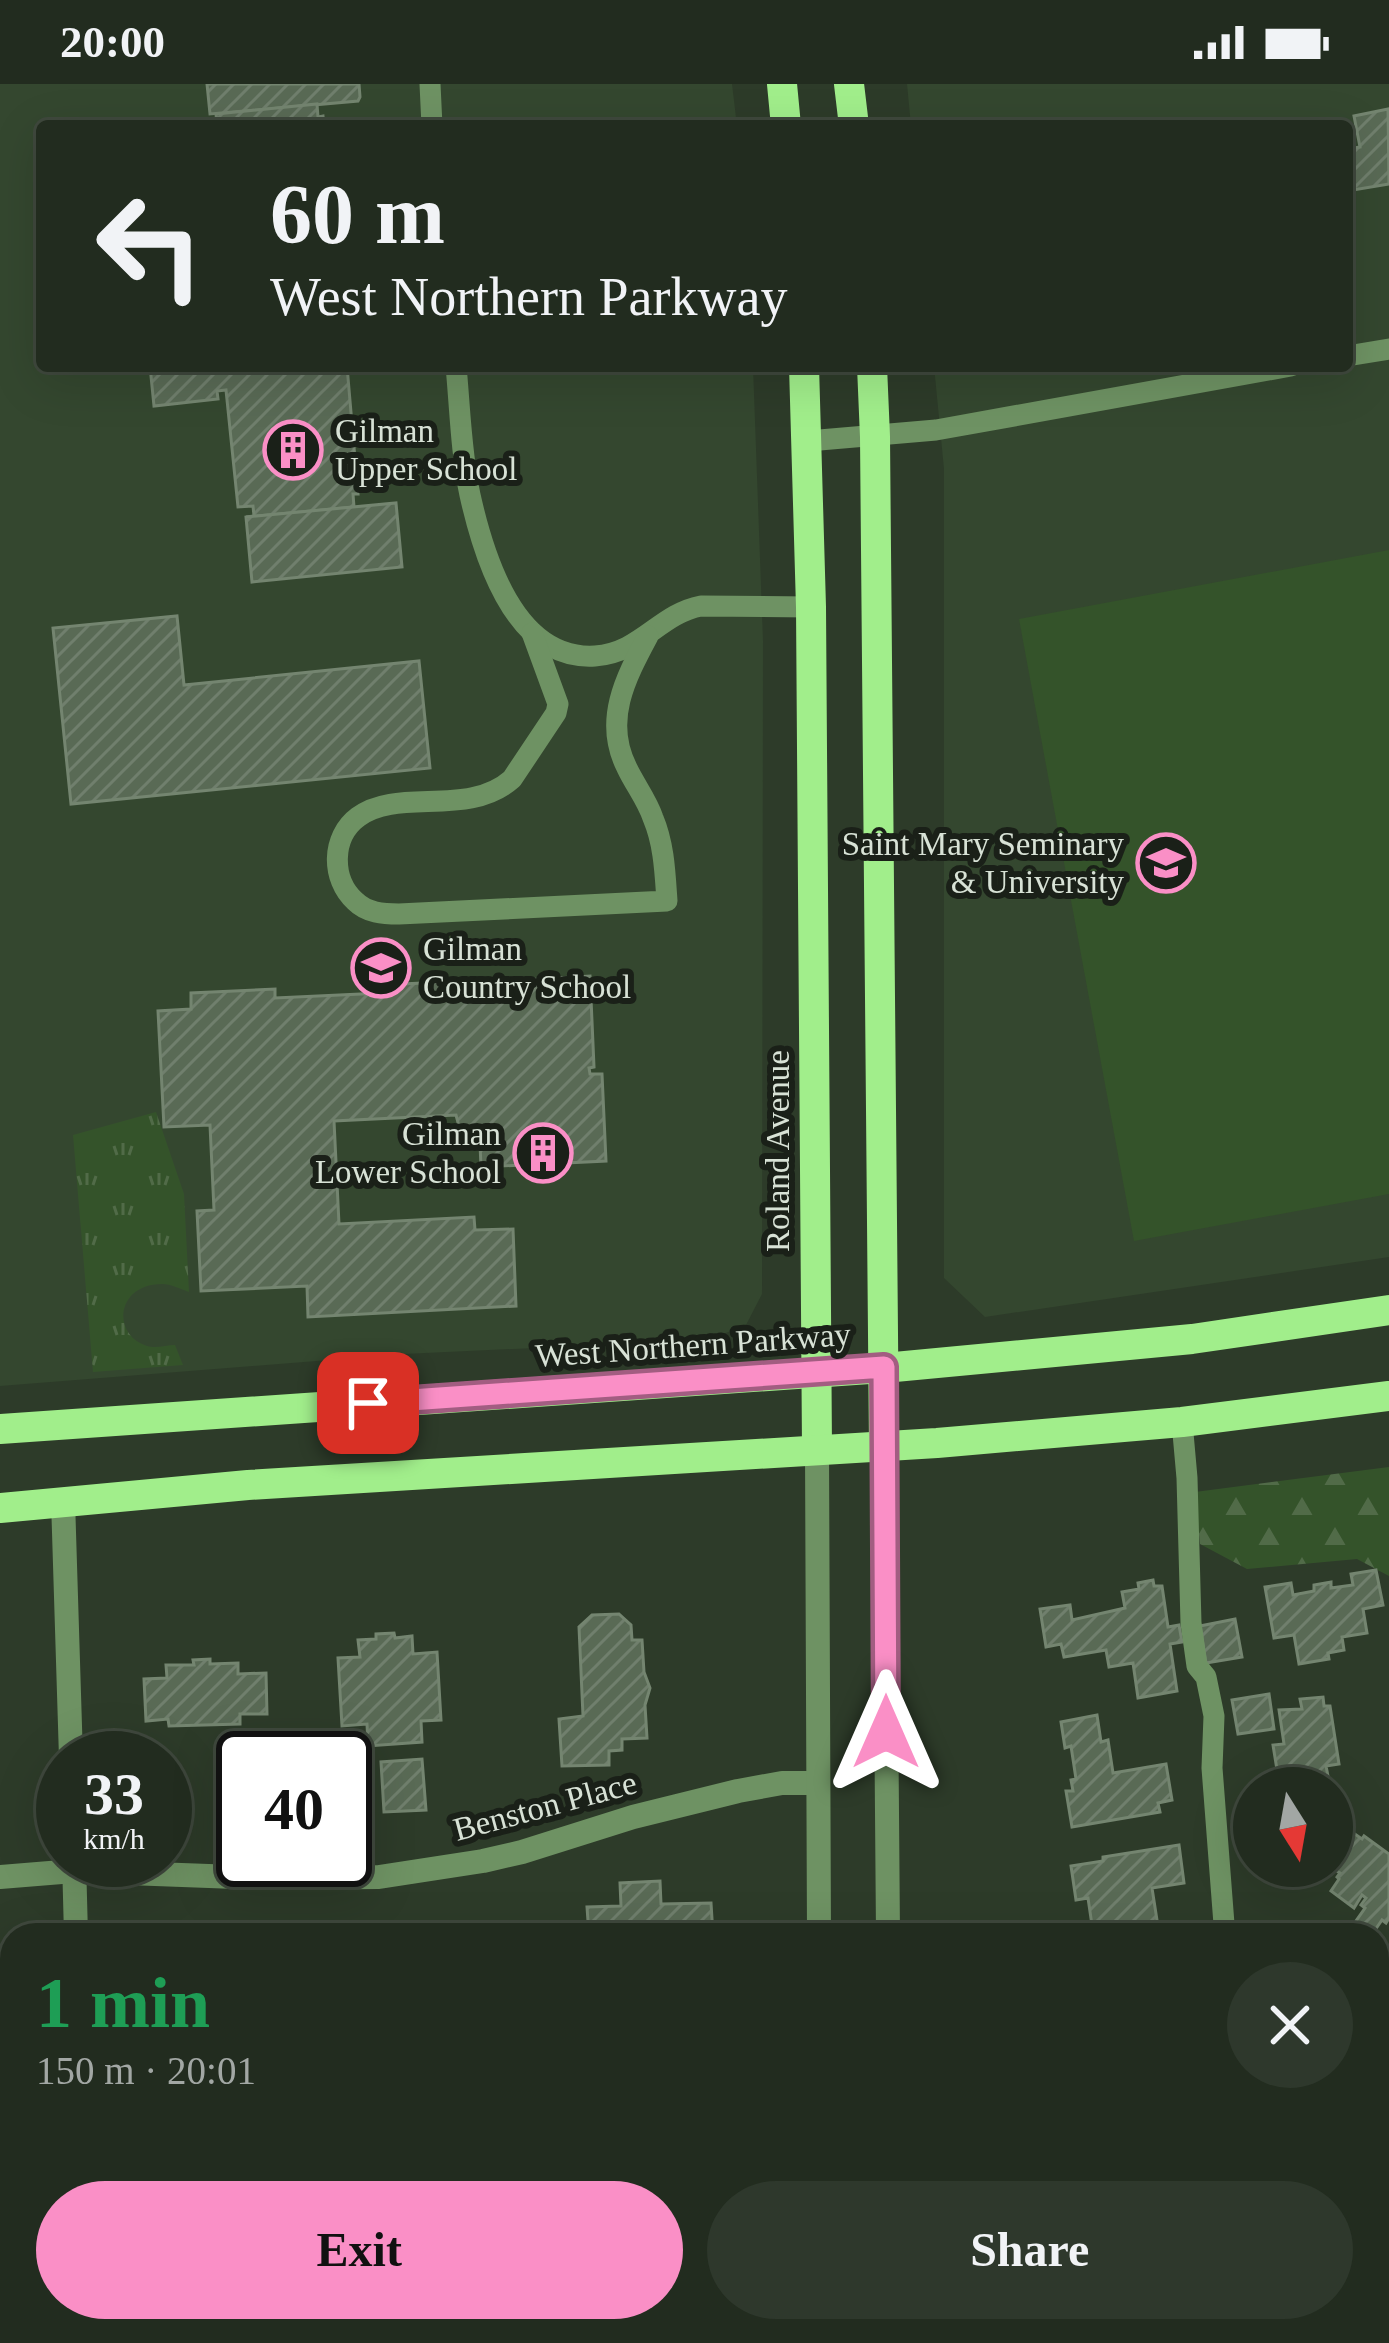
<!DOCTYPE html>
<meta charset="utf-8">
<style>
body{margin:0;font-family:Georgia,serif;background:#2e382c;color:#f1f3f6;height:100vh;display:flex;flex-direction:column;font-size:45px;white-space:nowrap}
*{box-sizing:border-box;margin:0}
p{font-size:39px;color:#a2a7a4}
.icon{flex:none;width:66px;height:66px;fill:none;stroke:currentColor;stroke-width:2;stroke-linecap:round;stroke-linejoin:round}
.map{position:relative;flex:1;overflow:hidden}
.sheet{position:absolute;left:0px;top:1839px;width:1389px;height:420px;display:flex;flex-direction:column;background:#222c1f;border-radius:36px 36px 0 0;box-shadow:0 12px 48px #0002,0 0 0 3px #3f483d}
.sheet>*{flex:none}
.banner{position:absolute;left:36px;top:36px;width:1317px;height:252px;border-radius:12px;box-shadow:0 12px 48px #0002,0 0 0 3px #3f483d;background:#222c1f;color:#f1f3f6;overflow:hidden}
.needle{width:78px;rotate:169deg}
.controls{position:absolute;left:1233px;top:1683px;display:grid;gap:24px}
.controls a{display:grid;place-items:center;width:120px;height:120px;border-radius:50%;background:#222c1f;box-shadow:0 12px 48px #0002,0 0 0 3px #3f483d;font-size:60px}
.speed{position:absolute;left:36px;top:1647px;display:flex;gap:24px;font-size:60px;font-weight:700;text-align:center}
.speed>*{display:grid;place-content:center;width:156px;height:156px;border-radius:50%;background:#222c1f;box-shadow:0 12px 48px #0002,0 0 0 3px #3f483d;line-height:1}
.speed small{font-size:30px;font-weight:400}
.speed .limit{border:6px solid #111;border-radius:18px;background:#fff;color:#111}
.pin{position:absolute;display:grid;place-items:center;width:102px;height:102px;color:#fff;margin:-51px;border-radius:24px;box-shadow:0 6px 18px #0006}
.me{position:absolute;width:132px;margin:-66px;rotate:0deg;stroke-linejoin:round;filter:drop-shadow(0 0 9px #0008)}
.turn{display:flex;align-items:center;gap:42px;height:252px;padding:0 36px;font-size:54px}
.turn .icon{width:156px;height:156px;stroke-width:2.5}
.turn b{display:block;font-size:84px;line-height:102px}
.round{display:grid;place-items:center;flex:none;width:126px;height:126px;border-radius:63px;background:#2e382c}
.overview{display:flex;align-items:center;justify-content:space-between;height:204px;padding:0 36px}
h1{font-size:72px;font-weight:800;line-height:90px;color:#1e9e55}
.action{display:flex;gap:24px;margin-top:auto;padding:24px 36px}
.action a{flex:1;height:138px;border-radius:72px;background:#fa8fc6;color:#111;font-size:48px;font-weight:800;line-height:138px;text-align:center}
.action a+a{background:#2e382c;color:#f1f3f6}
.status{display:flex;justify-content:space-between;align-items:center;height:84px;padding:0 60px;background:#222c1f;direction:ltr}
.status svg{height:33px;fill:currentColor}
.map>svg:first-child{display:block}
.built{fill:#34472f}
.grass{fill:url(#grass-tufts)}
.forest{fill:url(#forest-firs)}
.pitch{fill:#34532a}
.building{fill:url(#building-hatch);stroke:#748570;stroke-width:3}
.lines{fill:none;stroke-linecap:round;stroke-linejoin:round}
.service{stroke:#6e9263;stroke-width:21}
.minor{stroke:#6e9263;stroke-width:24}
.tertiary{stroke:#6e9263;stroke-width:24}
.primary{stroke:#a1ee8b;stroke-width:30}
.route-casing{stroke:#a25d81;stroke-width:30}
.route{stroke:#fa8fc6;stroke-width:21}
.labels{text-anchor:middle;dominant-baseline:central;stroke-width:12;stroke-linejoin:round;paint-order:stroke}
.poi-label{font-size:33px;fill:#d8e2d6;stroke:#1a2018;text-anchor:start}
.street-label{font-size:33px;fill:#d8e2d6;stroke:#1a2018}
</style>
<div class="status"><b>20:00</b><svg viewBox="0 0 49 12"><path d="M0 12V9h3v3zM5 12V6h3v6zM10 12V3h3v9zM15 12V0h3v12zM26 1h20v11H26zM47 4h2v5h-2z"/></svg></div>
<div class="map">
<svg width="1389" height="2259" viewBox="0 0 1389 2259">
<defs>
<pattern id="grass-tufts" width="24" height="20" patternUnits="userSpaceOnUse" patternTransform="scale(3)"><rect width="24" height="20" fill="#34532a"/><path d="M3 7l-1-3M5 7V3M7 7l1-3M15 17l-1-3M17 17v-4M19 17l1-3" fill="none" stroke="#516b48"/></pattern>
<pattern id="forest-firs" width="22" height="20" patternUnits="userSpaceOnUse" patternTransform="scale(3)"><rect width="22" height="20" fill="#34532a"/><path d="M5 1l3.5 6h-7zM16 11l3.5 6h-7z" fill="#516b48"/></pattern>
<pattern id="building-hatch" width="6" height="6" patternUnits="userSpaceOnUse" patternTransform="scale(3)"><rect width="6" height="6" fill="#596a55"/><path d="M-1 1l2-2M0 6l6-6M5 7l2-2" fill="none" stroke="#707f6d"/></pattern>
</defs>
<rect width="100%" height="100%" fill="#2d3b29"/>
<g class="built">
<polygon points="0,0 732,0 737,42 42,42 42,282 753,282 763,557 762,1210 746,1241 708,1256 404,1270 0,1302"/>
<polygon points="907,0 1389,0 1389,1173 985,1233 944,1194 944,385 934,282 1347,282 1347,42 911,42"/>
</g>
<path class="grass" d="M156 1028 184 1110 189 1208C181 1205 171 1200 162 1200 116 1200 111 1251 147 1262 156 1265 167 1261 175 1261L183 1281 93 1288 73 1051Z"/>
<polygon class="forest" points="1389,1383 1389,1492 1357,1475 1247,1485 1200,1460 1195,1408"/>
<polygon class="pitch" points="1389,466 1389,1110 1134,1157 1019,535"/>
<g class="building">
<polygon points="207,0 359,0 360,13 358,17 210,30"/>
<polygon points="317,20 318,33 323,32 324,42 202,42 217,40 216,30"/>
<polygon points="1388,25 1389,100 1347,107 1347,65 1360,63 1354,32"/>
<polygon points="150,282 347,282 358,410 353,410 354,423 246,433 254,432 253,422 238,423 226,306 217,307 218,315 154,322"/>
<polygon points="396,419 402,483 252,498 246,433"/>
<polygon points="177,532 184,601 419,577 430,684 71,720 53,544"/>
<polygon points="590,892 594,983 589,984 590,990 602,990 606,1077 481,1083 480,1060 464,1061 456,1031 334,1037 339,1140 474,1133 475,1146 513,1145 516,1222 308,1233 307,1202 201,1207 197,1127 214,1126 210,1041 164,1043 158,927 191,925 191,909 275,905 275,914 382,909 381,901 465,897 465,905 504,903 504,897"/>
<polygon points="1376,1486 1383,1521 1363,1525 1367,1549 1342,1553 1344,1566 1328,1569 1329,1575 1299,1580 1294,1551 1274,1554 1265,1503 1291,1499 1293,1511 1314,1507 1314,1501 1331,1498 1331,1504 1353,1501 1351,1490"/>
<polygon points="1153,1496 1154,1502 1162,1502 1168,1543 1179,1541 1182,1558 1170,1560 1177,1607 1138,1614 1133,1579 1109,1583 1106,1566 1064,1573 1061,1560 1046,1563 1040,1525 1070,1521 1072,1536 1125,1524 1122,1508 1139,1505 1138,1499"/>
<polygon points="619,1530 631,1541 632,1556 642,1556 644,1588 650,1604 645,1621 647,1654 622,1655 622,1666 609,1667 609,1681 562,1682 559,1635 583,1632 579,1543 592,1531"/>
<polygon points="1235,1535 1242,1573 1206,1579 1200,1542"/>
<polygon points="394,1549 395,1554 412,1552 413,1570 437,1568 441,1636 421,1637 422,1658 368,1662 367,1640 342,1642 338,1574 360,1573 358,1556 376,1555 376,1550"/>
<polygon points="210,1575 210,1580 238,1579 238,1590 266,1589 267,1630 240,1630 240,1640 169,1642 168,1635 146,1637 144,1595 167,1594 166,1581 194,1581 193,1576"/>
<polygon points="1269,1610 1274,1645 1238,1650 1232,1616"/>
<polygon points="1323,1613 1324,1622 1330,1622 1339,1680 1326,1682 1328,1692 1316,1694 1318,1704 1295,1704 1293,1690 1278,1692 1273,1661 1284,1660 1279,1626 1302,1625 1300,1615"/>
<polygon points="1097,1631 1101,1658 1108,1656 1113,1689 1166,1680 1172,1716 1158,1719 1160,1728 1072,1743 1066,1707 1073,1707 1071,1696 1076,1695 1071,1662 1065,1664 1061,1638"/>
<polygon points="422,1675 426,1726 384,1728 381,1678"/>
<polygon points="1346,1744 1362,1755 1364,1752 1389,1770 1389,1834 1386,1839 1382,1836 1373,1849 1356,1837 1365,1824 1361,1821 1366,1814 1362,1811 1354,1824 1331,1807 1339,1795 1337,1793 1340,1789 1329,1782 1332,1782 1332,1765"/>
<polygon points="1179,1761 1184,1799 1152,1804 1159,1849 1080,1851 1093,1848 1088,1814 1076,1816 1071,1782 1103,1777 1103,1773"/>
<polygon points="660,1797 661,1820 711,1819 713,1851 589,1851 587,1823 621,1822 620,1799"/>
<polygon points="0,2206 12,2206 12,2247 18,2247 18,2259 0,2259"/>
</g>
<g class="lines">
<g class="service">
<polyline points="430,0 432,42"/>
<polyline points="1347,272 1389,265"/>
<path d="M456 282C460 324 461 369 470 411 484 474 515 577 595 572 641 569 659 530 701 522L811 523"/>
<polyline points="808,357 936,346 1291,282"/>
<path d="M532 549 558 620 556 629 512 695C468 734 398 703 358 733 331 753 331 795 355 817 367 829 383 830 399 830L667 817C665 788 664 760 653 734 647 716 635 701 627 684 603 637 625 595 648 552"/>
<polyline points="1182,1338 1187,1394 1191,1539 1197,1582 1206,1593 1214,1632 1212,1684 1224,1840 1227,1851"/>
<polyline points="0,2147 12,2147"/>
</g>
<g class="minor">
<polyline points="63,1416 71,1674"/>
<polyline points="74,1776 76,1851"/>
<polyline points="0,1793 74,1787 266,1794 379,1793 483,1777 522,1768 633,1733 738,1707 782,1699 818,1699"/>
<polyline points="1377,1989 1389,1986"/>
<polyline points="83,2247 83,2259"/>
<polyline points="1343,2247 1347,2259"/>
</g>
<g class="tertiary">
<polyline points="884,1362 888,1851"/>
<polyline points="817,1366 819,1851"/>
<polyline points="821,2247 821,2259"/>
<polyline points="890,2247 890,2259"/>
</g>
<g class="primary">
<polyline points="782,0 786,42"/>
<polyline points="849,0 854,42"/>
<polyline points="804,282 811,523 817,1366"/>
<polyline points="872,282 875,353 884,1362"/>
<polyline points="0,1345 884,1284 1192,1255 1389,1226"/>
<polyline points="0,1424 248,1401 937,1359 1182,1338 1389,1312"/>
</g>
</g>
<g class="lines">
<g class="route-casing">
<polyline id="route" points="368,1319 884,1283 886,1648"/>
</g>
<use href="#route" class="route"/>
</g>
<defs>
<g id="building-ring" transform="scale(3)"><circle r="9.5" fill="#1a2018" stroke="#fa8fc6" stroke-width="1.5"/><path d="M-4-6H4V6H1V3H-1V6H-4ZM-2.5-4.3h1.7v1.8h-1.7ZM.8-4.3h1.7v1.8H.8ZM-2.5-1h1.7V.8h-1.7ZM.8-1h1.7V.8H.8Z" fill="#fa8fc6"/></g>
<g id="university-ring" transform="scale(3)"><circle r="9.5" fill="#1a2018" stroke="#fa8fc6" stroke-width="1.5"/><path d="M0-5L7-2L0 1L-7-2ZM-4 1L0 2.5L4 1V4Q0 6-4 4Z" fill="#fa8fc6"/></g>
<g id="school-ring" transform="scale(3)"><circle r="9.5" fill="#1a2018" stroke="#fa8fc6" stroke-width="1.5"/><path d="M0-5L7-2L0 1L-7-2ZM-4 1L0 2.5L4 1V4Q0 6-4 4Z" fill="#fa8fc6"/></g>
</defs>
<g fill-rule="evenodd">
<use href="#building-ring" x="293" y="366"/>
<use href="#university-ring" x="1166" y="779"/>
<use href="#school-ring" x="381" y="884"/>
<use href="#building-ring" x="543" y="1069"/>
</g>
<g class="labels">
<g class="poi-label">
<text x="335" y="347">Gilman<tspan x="335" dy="38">Upper School</tspan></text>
<text x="1124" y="760" text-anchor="end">Saint Mary Seminary<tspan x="1124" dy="38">&amp; University</tspan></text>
<text x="423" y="865">Gilman<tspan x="423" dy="38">Country School</tspan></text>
<text x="501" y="1050" text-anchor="end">Gilman<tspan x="501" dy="38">Lower School</tspan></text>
</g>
<g class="street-label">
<text transform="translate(778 1067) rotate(-90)">Roland Avenue</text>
<text transform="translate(693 1261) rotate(-4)">West Northern Parkway</text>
<text transform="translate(545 1722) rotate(-15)">Benston Place</text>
</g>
</g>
</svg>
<div class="controls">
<a><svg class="needle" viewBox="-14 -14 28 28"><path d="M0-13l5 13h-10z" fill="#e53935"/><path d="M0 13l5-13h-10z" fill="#a2a7a4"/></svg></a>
</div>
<div class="speed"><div>33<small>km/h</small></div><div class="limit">40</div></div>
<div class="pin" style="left:368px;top:1319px;background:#d93025"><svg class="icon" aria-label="arrive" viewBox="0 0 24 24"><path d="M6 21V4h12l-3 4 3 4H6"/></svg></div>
<svg class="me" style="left:886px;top:1648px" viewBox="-20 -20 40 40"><path d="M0-17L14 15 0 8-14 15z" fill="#fa8fc6" stroke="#fff" stroke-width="4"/></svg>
<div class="banner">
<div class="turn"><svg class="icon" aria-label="left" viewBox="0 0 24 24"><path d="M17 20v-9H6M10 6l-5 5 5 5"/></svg><div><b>60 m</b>West Northern Parkway</div></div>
</div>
<section class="sheet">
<div class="overview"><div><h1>1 min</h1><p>150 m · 20:01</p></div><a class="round"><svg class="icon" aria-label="close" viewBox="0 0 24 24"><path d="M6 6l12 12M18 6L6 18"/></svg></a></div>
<div class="action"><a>Exit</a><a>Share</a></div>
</section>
</div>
